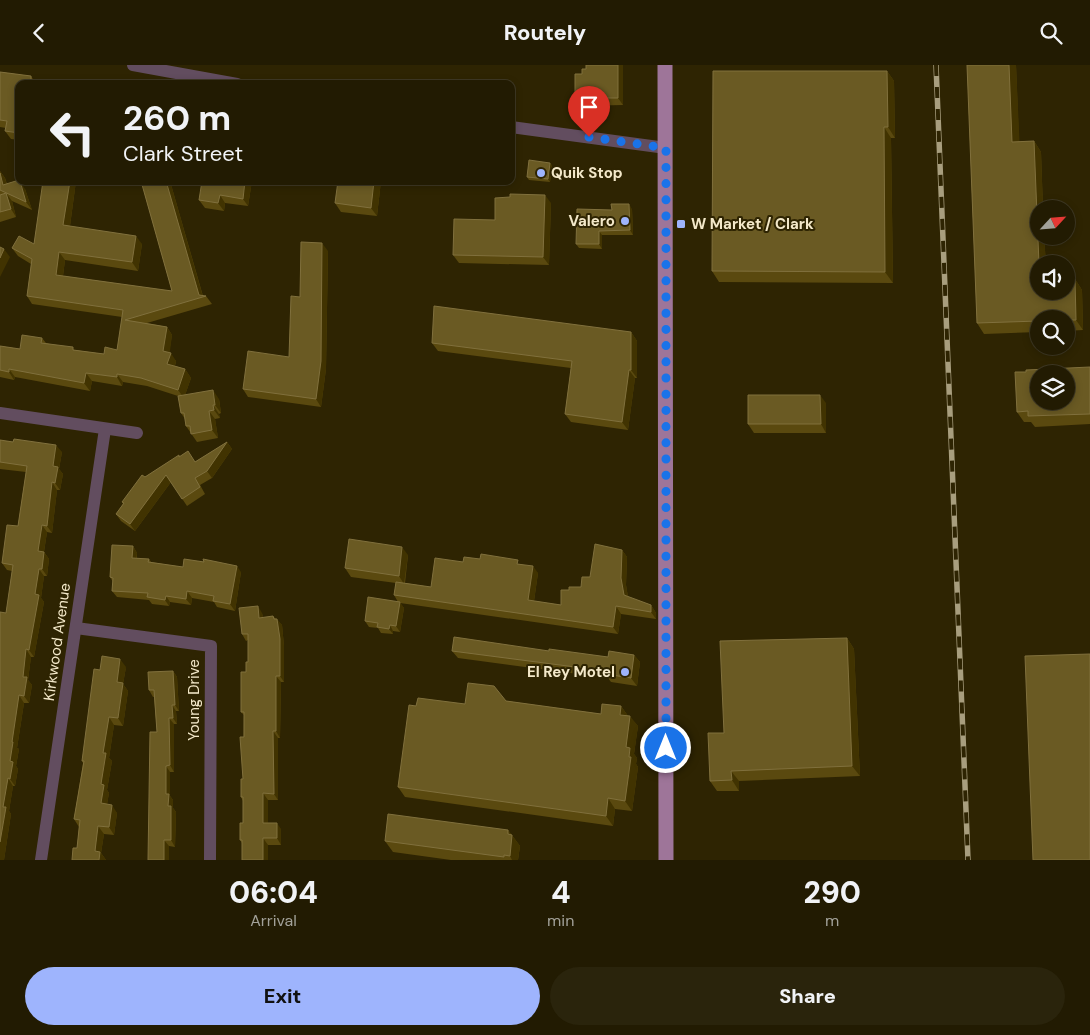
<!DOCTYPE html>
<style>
body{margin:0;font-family:"DM Sans",sans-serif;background:#2a240c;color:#f1f3f6;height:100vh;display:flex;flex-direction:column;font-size:19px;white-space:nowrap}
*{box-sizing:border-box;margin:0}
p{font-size:16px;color:#a2a199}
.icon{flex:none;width:28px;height:28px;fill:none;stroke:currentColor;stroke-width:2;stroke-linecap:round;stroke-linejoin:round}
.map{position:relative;height:795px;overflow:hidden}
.drawer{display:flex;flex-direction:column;background:#221b02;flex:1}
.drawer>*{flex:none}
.banner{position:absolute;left:15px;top:15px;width:500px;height:105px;border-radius:10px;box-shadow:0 2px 8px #0003,0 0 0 1px #3f3924;background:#221b02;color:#f1f3f6;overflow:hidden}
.needle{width:32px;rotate:64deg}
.controls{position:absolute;left:1030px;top:135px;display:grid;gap:10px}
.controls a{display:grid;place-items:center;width:45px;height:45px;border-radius:50%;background:#221b02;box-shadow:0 2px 8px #0003,0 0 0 1px #3f3924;font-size:25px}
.pin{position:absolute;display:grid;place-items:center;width:42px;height:42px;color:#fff;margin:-51px -21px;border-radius:50% 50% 50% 0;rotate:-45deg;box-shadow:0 0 5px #0007}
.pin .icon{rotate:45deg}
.me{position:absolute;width:55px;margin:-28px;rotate:0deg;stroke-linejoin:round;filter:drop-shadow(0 0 4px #0008)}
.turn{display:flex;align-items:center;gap:18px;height:105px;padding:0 25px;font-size:22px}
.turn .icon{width:65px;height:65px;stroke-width:2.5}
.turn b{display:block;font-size:35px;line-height:42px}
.eta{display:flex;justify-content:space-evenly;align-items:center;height:85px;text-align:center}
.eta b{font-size:30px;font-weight:800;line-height:35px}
.action{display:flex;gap:10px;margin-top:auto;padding:10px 25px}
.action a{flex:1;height:58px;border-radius:30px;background:#9eb4fd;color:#111;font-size:20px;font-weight:800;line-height:58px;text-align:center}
.action a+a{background:#2a240c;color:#f1f3f6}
header{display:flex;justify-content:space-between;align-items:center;height:65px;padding:0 25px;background:#221b02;font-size:22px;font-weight:800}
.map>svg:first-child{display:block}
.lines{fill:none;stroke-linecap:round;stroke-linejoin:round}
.street{stroke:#624d5f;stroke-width:12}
.primary{stroke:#9e7599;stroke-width:15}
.rail-casing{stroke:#a89e7e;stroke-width:5.5}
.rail{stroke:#2e2402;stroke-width:4;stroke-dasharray:11;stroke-linecap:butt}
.wall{fill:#5a490f}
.shaded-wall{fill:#413301}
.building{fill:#6a5a23;stroke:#80703d;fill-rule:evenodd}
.route{stroke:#1a73e8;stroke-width:9;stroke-dasharray:0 16.2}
.poi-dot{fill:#9eb4fd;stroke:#2e2402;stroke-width:2}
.labels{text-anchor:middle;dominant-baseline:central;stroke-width:4;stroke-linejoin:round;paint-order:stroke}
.poi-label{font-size:15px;font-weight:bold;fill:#f3e8c9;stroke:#2e2402;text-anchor:start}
.street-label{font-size:15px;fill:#f3e8c9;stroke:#2e2402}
</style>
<header><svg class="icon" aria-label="back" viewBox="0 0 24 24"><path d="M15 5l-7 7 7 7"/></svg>Routely<svg class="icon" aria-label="search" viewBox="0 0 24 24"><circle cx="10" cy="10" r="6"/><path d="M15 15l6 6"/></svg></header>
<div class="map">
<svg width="1090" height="795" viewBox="0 0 1090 795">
<rect width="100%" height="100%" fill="#2e2402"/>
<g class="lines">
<g class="street">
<polyline points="133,0 237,19"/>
<polyline points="511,62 666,83"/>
<polyline points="0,348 137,368"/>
<polyline points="76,563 211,581 210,795"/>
<polyline points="41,795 105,364"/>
</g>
<polyline class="primary" points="665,0 666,795"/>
<g class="rail-casing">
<polyline id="rail" points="936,0 968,795"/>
</g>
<use href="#rail" class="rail"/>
</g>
<g class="wall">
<polygon points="623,0 623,40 580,41 575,33 582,9 586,4"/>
<polygon points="967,0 1016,0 1019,77 1034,76 1041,87 1043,144 1039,144 1044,171 1046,199 1039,199 1039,226 1075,214 1082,225 1083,265 1066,266 1066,254 1039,254 1039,267 984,269 977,258"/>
<polygon points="887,6 894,16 895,73 891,73 893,218 719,217 712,206"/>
<polygon points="0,7 31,11 34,16 19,19 19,75 11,74 5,66 6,63 0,62"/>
<polygon points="552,100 550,117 529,115 527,112"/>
<polygon points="0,106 5,113 7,119 25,124 32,145 12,136 16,152 0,157"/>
<polygon points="43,116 76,116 70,161 142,179 138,206 65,195 63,211 172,226 141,116 170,116 203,231 206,231 212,239 147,258 167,262 172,270 169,288 176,296 175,301 185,304 191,313 185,330 219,334 221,348 219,349 220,353 215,354 218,373 197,377 186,361 185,354 181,348 178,331 147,321 123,317 122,321 92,316 90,326 15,312 14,315 0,312 0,281 20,284 42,273 46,278 75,285 104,289 117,285 122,252 32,239 27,231 31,199 18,191 12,183 34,179"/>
<polygon points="252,116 248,141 225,138 224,146 205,143 199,135"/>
<polygon points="381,116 377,151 341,147 335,138"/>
<polygon points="510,132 551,138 549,200 459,198 453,190 495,155"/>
<polygon points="632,144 633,170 602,170 602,184 579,183 576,179 612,145"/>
<polygon points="328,186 326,304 321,342 248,332 243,324 289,292 300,232"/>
<polygon points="631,267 637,276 637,313 635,313 628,365 571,357 565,349 571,303 438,286 432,278"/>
<polygon points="1090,302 1090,359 1035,362 1031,357 1024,357 1017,347"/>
<polygon points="826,338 826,368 754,368 748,359"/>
<polygon points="0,375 62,387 59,404 63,409 60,425 57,425 52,468 47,467 44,487 49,494 47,511 44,511 41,533 44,537 34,592 31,592 28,615 32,620 29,638 24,638 17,683 19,684 16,701 18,704 15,721 13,721 9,746 11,749 4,795 0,795 6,548 12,506 7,505 2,498 18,461 26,407 0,404"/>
<polygon points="227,377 232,384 212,413 200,420 205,429 187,441 171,417 135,466 121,456 116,449 123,439 122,437 145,412 180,391 195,397"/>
<polygon points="133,481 137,488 137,493 149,494 151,497 183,502 241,507 235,546 217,542 214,537 192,533 191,540 170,537 169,541 152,539 149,535 117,532 112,526 113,517 110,512"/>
<polygon points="622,485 627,492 626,520 628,532 651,540 656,548 656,554 621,549 618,569 400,538 404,543 400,567 393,566 393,569 381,568 378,563 369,562 365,556 398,537 394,530 396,518 351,512 345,503 408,490 405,518 431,522 463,497 521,499 538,508 534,536 561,540 569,525 581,522 590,512"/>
<polygon points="262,548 263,553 273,551 282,560 284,581 284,617 281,617 280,673 278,673 278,735 268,735 268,758 281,764 281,780 268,780 268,795 242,795 242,778 240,775 243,758 243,736 241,732 243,714 244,650 241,647 246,607 248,597 248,575 246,576 242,569"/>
<polygon points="847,573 854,584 860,711 739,716 739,726 717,726 710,716 724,668"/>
<polygon points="452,586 549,586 608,592 634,590 640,597 637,621 611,617 608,613 458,593"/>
<polygon points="126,602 123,619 128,626 123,661 114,660 109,693 112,696 107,725 109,728 107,739 117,748 114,770 104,769 101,788 106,795 72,795 77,783 79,762 74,754 83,698 82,696"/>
<polygon points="173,606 177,612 179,646 176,646 177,659 174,659 174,707 170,707 170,731 173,735 173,743 176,747 175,782 169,781 148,795 157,667 154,632 153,632 149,625"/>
<polygon points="506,636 601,649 621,641 628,651 638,661 634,689 637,693 636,699 638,702 632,746 615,744 613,761 405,732 398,722 416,641 465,639"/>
<polygon points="508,765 520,781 518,795 451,795 393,787 385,776"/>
</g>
<g class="shaded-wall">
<polygon points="618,0 623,0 623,40 618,33"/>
<polygon points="1009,0 1016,0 1020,87 1012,77"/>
<polygon points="887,6 894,16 895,73 888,62"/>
<polygon points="884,62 891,73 893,218 885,207"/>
<polygon points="1034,76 1041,87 1043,144 1039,144 1039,171 1044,171 1046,199 1039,199"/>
<polygon points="550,98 552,100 550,117 548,114"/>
<polygon points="0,106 5,113 9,128 3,120"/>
<polygon points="20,116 25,124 32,145 26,137"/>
<polygon points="70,116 76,116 69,168 63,160"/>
<polygon points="166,116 170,116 203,232 199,230"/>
<polygon points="245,116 252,116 248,141 243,134"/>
<polygon points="374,116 381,116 377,151 371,143"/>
<polygon points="6,128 12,136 16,152 11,144"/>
<polygon points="220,130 225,138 224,146 218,138"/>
<polygon points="545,130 551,138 549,200 543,192"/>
<polygon points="629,139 632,144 633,170 630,165"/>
<polygon points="599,166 602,170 602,184 599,179"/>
<polygon points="136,171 142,179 138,206 132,197"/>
<polygon points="322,178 328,186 326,304 321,342 316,334"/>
<polygon points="4,184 10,192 0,212 0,193"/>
<polygon points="59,187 65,195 62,218 56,210"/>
<polygon points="1075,214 1082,225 1083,265 1076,255"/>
<polygon points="167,262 172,270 169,294 163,286"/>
<polygon points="631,267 637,276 637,313 631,305"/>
<polygon points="171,288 176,296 173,307 167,299"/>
<polygon points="9,304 15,312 14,315 9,307"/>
<polygon points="185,304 191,313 184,333 178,325"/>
<polygon points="629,305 635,313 628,365 622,357"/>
<polygon points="86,308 92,316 90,326 84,318"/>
<polygon points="117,309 123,317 122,321 117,312"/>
<polygon points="213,325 219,334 221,348 215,340"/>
<polygon points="820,330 826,338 826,368 821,359"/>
<polygon points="213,340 219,349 220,353 214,345"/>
<polygon points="209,346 215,354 218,373 212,365"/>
<polygon points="227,377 232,384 212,413 207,406"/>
<polygon points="56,380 62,387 59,404 63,409 60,425 55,418 53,401"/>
<polygon points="166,410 171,417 135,466 130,459"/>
<polygon points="52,417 57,425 52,468 47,461"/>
<polygon points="42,460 47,467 43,493 38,486"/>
<polygon points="133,481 137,488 136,499 132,493"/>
<polygon points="402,482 408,490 404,519 399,511"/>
<polygon points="622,485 627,492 626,520 629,538 624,530 621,513"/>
<polygon points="44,487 49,494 47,511 42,504"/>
<polygon points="237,501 241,507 235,546 230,539"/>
<polygon points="533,501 538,508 533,543 528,535"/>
<polygon points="39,504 44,511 41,533 44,537 34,592 29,585 35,529"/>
<polygon points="187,526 192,533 191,540 186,534"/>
<polygon points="166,531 170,537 169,541 165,535"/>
<polygon points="400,537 404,543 400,567 396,561"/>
<polygon points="651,540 656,548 656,554 651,547"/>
<polygon points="258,541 262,548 264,559 259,553"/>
<polygon points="616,541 621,549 618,569 613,562"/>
<polygon points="277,554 282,560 284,581 284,617 280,611"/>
<polygon points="390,560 393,566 393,569 389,564"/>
<polygon points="847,573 854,584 860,711 852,701"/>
<polygon points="26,584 31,592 28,615 32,620 29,638 24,631 23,612"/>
<polygon points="634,590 640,597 637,621 631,613"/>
<polygon points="120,594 126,602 123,619 128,626 123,661 118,653 117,617"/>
<polygon points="173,606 177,612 179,646 175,640"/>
<polygon points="276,611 281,617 280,673 276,666"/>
<polygon points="19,630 24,638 17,683 19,684 16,701 18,704 15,721 10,714 10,696 12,677"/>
<polygon points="172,640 176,646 177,659 173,653"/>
<polygon points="621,641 628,651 620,650"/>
<polygon points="630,651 638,661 634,689 637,693 636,699 638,702 632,746 625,736 629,692 626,682"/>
<polygon points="109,652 114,660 109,693 112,696 107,725 109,728 106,746 101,738 101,719 103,688"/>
<polygon points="169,653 174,659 174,707 170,700"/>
<polygon points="273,666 278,673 278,735 274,729"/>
<polygon points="166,701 170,707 170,731 173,735 173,743 176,747 175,782 171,775 168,741 166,729"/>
<polygon points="731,706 739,716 739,726 732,715"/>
<polygon points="8,713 13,721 9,746 11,749 4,795 0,795 0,777 3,742"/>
<polygon points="263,728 268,735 268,764 263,758"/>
<polygon points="608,733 615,744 613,761 606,751"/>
<polygon points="112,740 117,748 114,770 109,762"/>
<polygon points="277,758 281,764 281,780 277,773"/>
<polygon points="98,761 104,769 101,788 106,795 99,795 95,786"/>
<polygon points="508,765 520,781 518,795 512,795 510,791 508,769"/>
<polygon points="263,773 268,780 268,795 263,795"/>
<polygon points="164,775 169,781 169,795 164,795"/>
</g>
<g class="building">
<polygon points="586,0 618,0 618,33 575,33 575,9 582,9 582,4 586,4"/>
<polygon points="967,0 1009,0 1012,77 1034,76 1039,199 1039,226 1066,226 1066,215 1075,214 1076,255 1066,255 1066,254 1039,254 1039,256 977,258"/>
<polygon points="713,6 887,6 888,62 884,62 885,207 712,206"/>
<polygon points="0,7 31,11 31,15 49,18 49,19 19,19 19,68 5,66 7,56 0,55"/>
<polygon points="529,95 550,98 548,114 527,112"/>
<polygon points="0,108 3,120 19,115 20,116 26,137 0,125"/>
<polygon points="43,116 70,116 63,160 136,171 132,197 59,187 56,210 172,226 141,116 166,116 199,230 206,231 125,255 167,262 163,286 171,288 167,299 185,304 178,325 141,313 117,309 117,312 86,308 84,318 9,304 9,307 0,305 0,281 20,284 22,270 42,273 41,278 73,282 73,285 104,289 105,282 117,285 123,245 27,231 32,194 12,183 19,171 34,179"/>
<polygon points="202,116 245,116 243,134 220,130 218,138 199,135"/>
<polygon points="338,116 374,116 371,143 335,138"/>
<polygon points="6,128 11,144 0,147 0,130"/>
<polygon points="510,129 545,130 543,192 453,190 454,154 495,155 495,133 510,132"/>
<polygon points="611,139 629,139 630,165 599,166 599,179 576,179 577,144 612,145"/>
<polygon points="301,177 322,178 321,296 316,334 243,324 248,286 289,292 291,231 300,232"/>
<polygon points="0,182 4,184 0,193"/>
<polygon points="434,241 631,267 631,305 629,305 622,357 565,349 572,296 432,278"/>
<path d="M1090 302V349L1028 351V346L1017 347 1015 307H1026V305ZM1039 309H1066V336H1039Z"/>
<polygon points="213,325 215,340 213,340 214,345 209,346 212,365 191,369 190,361 186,361 184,348 181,348 178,331"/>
<polygon points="748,330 820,330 821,359 748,359"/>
<polygon points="14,374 56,380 53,401 58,402 55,418 52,417 47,461 42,460 38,486 44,487 42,504 39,504 35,529 39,530 29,585 26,584 23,612 27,612 24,631 19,630 12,677 13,677 10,696 13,697 10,714 8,713 3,742 6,742 0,777 0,547 6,548 13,500 2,498 7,460 18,461 27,401 0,397 0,375 13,377"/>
<polygon points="227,377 207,406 195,413 200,422 182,434 166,410 130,459 116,449 124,438 122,437 142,410 145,412 179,390 179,392 188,386 195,397"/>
<polygon points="349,474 402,482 399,511 345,503"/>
<polygon points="595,479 622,485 621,513 624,530 651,540 651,547 616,541 613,562 394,530 396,517 431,522 435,493 463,497 464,492 480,494 481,489 518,495 517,499 533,501 528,535 561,540 561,525 569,525 569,522 581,522 582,512 590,512"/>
<polygon points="112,480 133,481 132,493 149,494 148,497 183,502 184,494 204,497 203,494 237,501 230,539 213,536 214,531 187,526 186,534 166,531 165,535 147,532 148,528 112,526 113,513 110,512"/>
<polygon points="368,532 400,537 396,561 390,560 389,564 377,562 378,558 365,556"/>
<polygon points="258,541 259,553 273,551 274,554 277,554 280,574 280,611 276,611 276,666 273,666 274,729 263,728 263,758 277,758 277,773 263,773 263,795 242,795 242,775 240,775 240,758 243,758 243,732 241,732 241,714 243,714 240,672 244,672 244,647 241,647 241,607 246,607 246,597 248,597 248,569 242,569 239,543"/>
<polygon points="454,572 549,586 549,584 608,592 609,586 634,590 631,613 605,609 606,606 452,586"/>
<polygon points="847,573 852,701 731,706 732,715 710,716 708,668 724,668 720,576"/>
<polygon points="1090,589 1090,795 1033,795 1025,591"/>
<polygon points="102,591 120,594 117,617 123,618 118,653 109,652 103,688 106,688 101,719 104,720 101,738 112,740 109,762 98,761 95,786 100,787 99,795 72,795 73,783 77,783 80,755 74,754 84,696 82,696 94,604 100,605"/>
<polygon points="173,606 175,640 172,640 173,653 169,653 170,700 166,701 166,729 169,729 168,741 171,741 171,775 164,775 164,795 148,795 150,667 157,667 154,625 149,625 148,607"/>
<polygon points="468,618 494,621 506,636 601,649 602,639 621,641 620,650 630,651 626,682 630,683 629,692 631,692 625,736 608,733 606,751 398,722 409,640 416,641 418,633 465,639"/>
<polygon points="388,749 508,765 508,769 512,770 510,791 504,790 504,792 385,776"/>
</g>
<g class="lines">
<polyline class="route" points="589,72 666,83 666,683"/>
</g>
<g class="poi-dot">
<circle cx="541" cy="108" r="5"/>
<circle cx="625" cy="156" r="5"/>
<rect x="676" y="154" width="10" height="10" rx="2.5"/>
<circle cx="625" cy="607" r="5"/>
</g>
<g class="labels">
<g class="poi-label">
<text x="551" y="108">Quik Stop</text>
<text x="615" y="156" text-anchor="end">Valero</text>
<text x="691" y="159">W Market / Clark</text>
<text x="615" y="607" text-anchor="end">El Rey Motel</text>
</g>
<g class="street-label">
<text transform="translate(57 577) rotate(-82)">Kirkwood Avenue</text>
<text transform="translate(194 635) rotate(-90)">Young Drive</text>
</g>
</g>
</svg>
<div class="controls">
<a><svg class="needle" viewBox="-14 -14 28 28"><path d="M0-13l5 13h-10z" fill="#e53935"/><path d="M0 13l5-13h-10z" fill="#a2a199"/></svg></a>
<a><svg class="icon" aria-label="sound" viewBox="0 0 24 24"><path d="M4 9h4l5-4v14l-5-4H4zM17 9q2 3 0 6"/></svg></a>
<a><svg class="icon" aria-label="search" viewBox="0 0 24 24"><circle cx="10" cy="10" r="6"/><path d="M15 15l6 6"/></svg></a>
<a><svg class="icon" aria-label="layers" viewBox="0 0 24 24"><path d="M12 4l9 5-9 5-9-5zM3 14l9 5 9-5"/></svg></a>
</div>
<div class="pin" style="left:589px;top:72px;background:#d93025"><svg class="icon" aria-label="arrive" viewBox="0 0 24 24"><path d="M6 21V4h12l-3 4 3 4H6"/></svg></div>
<svg class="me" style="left:666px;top:683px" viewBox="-20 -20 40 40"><circle r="17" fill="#1a73e8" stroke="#fff" stroke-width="3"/><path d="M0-11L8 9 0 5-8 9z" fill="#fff"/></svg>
<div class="banner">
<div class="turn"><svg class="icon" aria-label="left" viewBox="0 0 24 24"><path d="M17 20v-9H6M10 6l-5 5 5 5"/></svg><div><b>260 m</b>Clark Street</div></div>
</div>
</div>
<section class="drawer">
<div class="eta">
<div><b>06:04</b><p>Arrival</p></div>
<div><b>4</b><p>min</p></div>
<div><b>290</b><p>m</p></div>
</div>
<div class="action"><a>Exit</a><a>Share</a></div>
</section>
